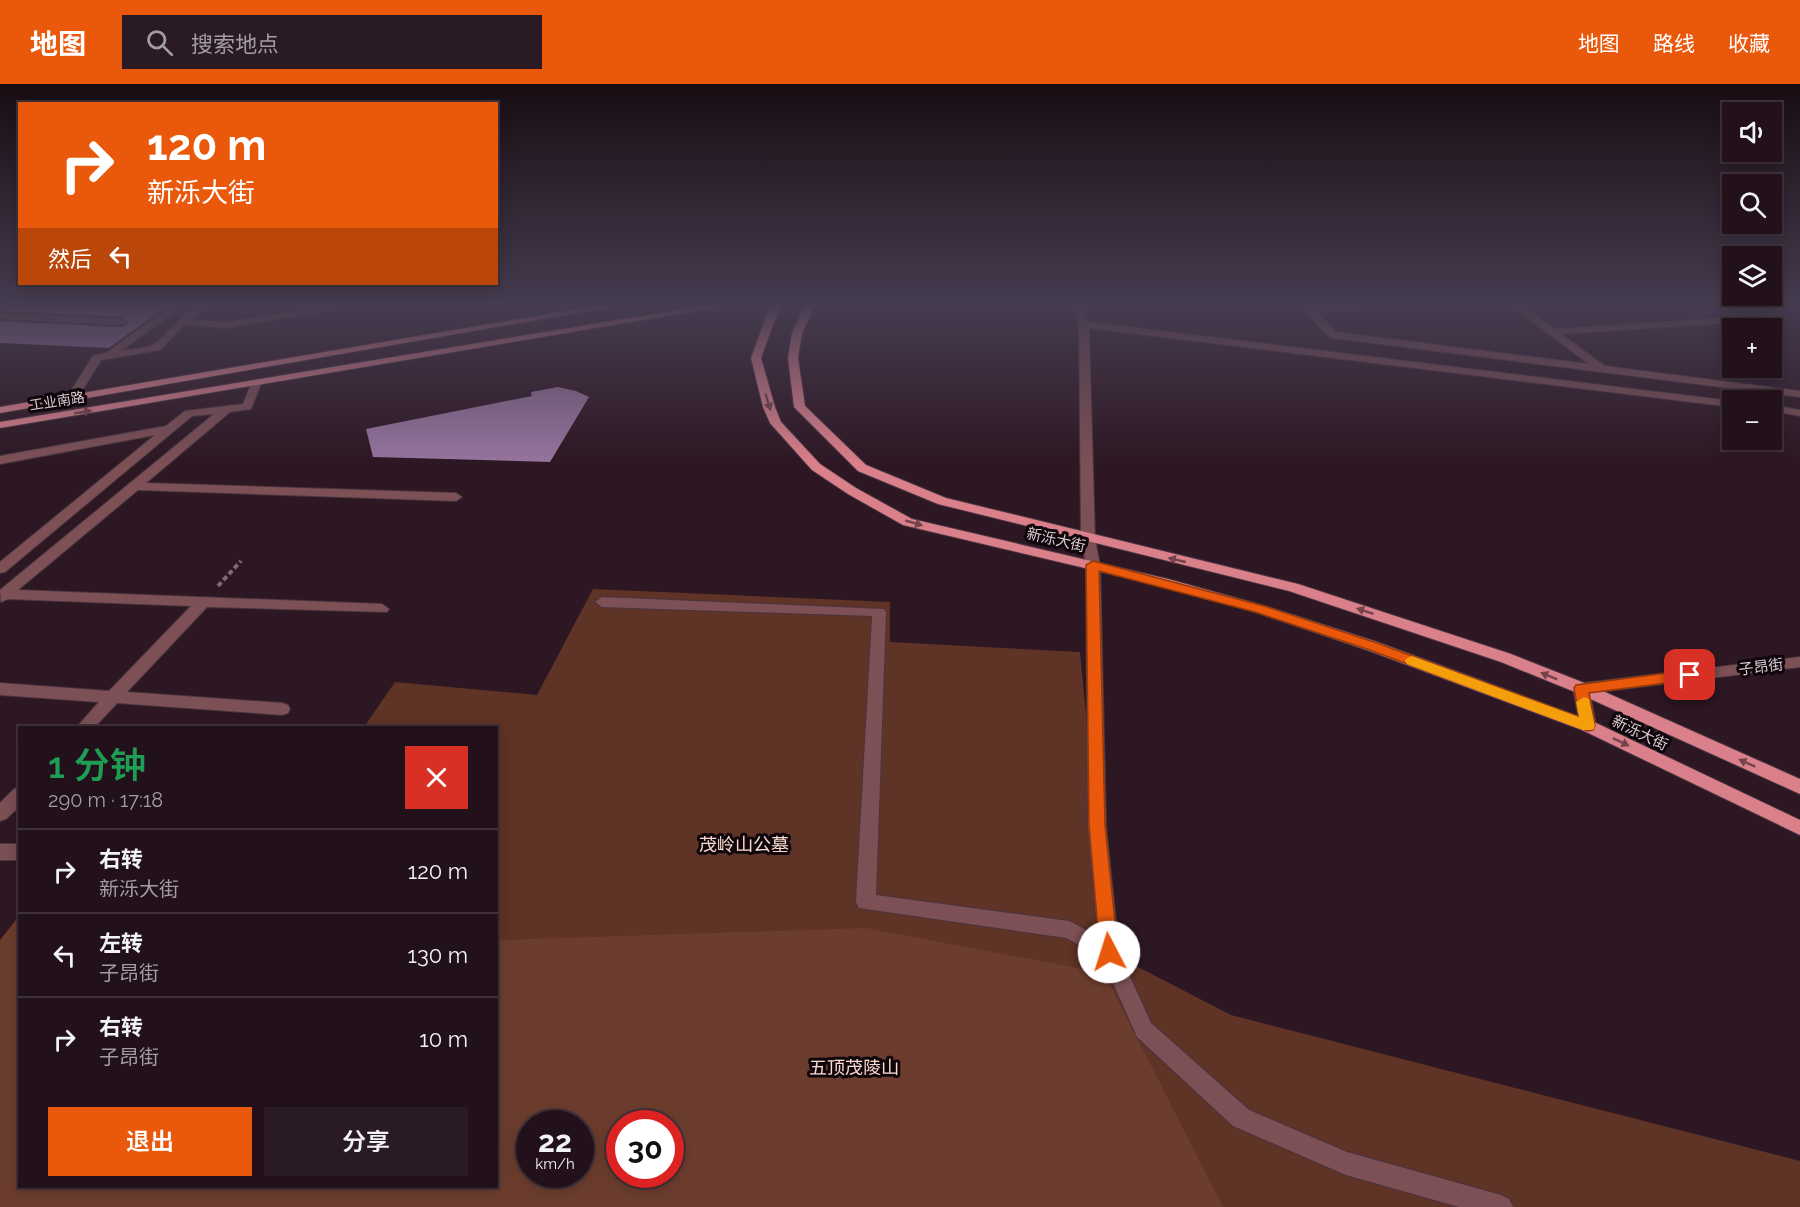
<!DOCTYPE html>
<html lang="zh">
<meta charset="utf-8">
<style>
body{margin:0;font-family:Raleway,"Noto Sans SC",sans-serif;background:#2a1a23;color:#f1f3f6;height:100vh;display:flex;flex-direction:column;font-size:22px;white-space:nowrap}
*{box-sizing:border-box;margin:0}
p{font-size:20px;color:#a29da2}
.icon{flex:none;width:33px;height:33px;fill:none;stroke:currentColor;stroke-width:2;stroke-linecap:round;stroke-linejoin:round}
.map{position:relative;flex:1;overflow:hidden}
.drawer{position:absolute;left:18px;top:642px;width:480px;height:462px;display:flex;flex-direction:column;background:#22111a;border-radius:0px;box-shadow:0 3px 15px #0003,0 0 0 2px #3f3139}
.drawer>*{flex:none}
.top-card{position:absolute;left:18px;top:18px;width:480px;height:183px;border-radius:0px;box-shadow:0 3px 15px #0003,0 0 0 2px #3f3139;background:#ea580c;color:#fff;overflow:hidden}
.tools{position:absolute;left:1722px;top:18px;display:grid;gap:12px}
.tools a{display:grid;place-items:center;width:60px;height:60px;border-radius:0px;background:#22111a;box-shadow:0 3px 15px #0003,0 0 0 2px #3f3139;font-size:30px}
.speed{position:absolute;left:516px;top:1026px;display:flex;gap:12px;font-size:30px;font-weight:700;text-align:center}
.speed>*{display:grid;place-content:center;width:78px;height:78px;border-radius:50%;background:#22111a;box-shadow:0 3px 15px #0003,0 0 0 2px #3f3139;line-height:1}
.speed small{font-size:15px;font-weight:400}
.speed .limit{border:9px solid #d22;background:#fff;color:#111}
.pin{position:absolute;display:grid;place-items:center;width:51px;height:51px;color:#fff;margin:-26px;border-radius:12px;box-shadow:0 3px 9px #0006}
.me{position:absolute;width:66px;margin:-33px;rotate:355deg;stroke-linejoin:round;filter:drop-shadow(0 0 4px #0008)}
.turn{display:flex;align-items:center;gap:21px;height:126px;padding:0 30px;font-size:27px}
.turn .icon{width:78px;height:78px;stroke-width:2.5}
.turn b{display:block;font-size:42px;line-height:51px}
.then{display:flex;align-items:center;height:57px;padding:0 30px;background:#0003;gap:12px;font-size:22px}
.round{display:grid;place-items:center;flex:none;width:63px;height:63px;border-radius:0px;background:#2a1a23}
.headline{display:flex;align-items:center;justify-content:space-between;height:102px;padding:0 30px}
h1{font-size:36px;font-weight:600;line-height:45px;color:#1e9e55}
.primary-button{display:flex;gap:12px;margin-top:auto;padding:12px 30px}
.primary-button a{flex:1;height:69px;border-radius:0px;background:#ea580c;color:#fff;font-size:24px;font-weight:600;line-height:69px;text-align:center}
.primary-button a+a{background:#2a1a23;color:#f1f3f6}
ul{padding:0;list-style:none}
li{display:flex;align-items:center;gap:18px;height:84px;padding:0 30px;border-top:2px solid #3f3139}
li div{flex:1}
li b{display:block;font-size:22px}
li em{font-style:normal}
header{display:flex;align-items:center;gap:36px;box-sizing:border-box;height:84px;padding:0 30px;background:#ea580c;color:#fff}
header strong{font-size:28px}
nav{display:flex;gap:33px;margin-inline-start:auto;font-size:21px}
.search{width:420px;height:54px;background:#2a1a23;display:flex;align-items:center;gap:15px;box-sizing:border-box;padding:0 21px;border-radius:0px;color:#a29da2;font-size:22px}
.map>svg:first-child{display:block}
.green{fill:#5f3325;fill-rule:evenodd}
.forest{fill:#6c3d2e;fill-rule:evenodd}
.building{fill:#96759e}
.lines{fill:none;stroke-linecap:round;stroke-linejoin:round}
.minor-casing{stroke:#49343f;stroke-width:2}
.major-casing{stroke:#49343f;stroke-width:2}
.path{stroke:#7e6b75;stroke-width:4;stroke-dasharray:5 3;stroke-linecap:butt}
.minor{fill:#7c5055;fill-rule:evenodd}
.major{fill:#da808b;fill-rule:evenodd}
.oneway{fill:#74434b}
.route{fill:#ea580c;stroke:#983908;stroke-width:1.5}
.slow{fill:#f59e0b}
.labels{text-anchor:middle;dominant-baseline:central;stroke-width:6;stroke-linejoin:round;paint-order:stroke}
.far-street-label{font-size:14px;fill:#dcccd4;stroke:#0f060b}
.street-label{font-size:15px;fill:#dcccd4;stroke:#0f060b}
.near-park-label{font-size:18px;fill:#fbdacf;stroke:#0f060b}
</style>
<header>
<strong>地图</strong>
<div class="search"><svg class="icon" aria-label="search" viewBox="0 0 24 24"><circle cx="10" cy="10" r="6"/><path d="M15 15l6 6"/></svg>搜索地点</div>
<nav><a>地图</a><a>路线</a><a>收藏</a></nav>
</header>
<div class="map">
<svg width="1800" height="1123" viewBox="0 0 1800 1123">
<rect width="100%" height="100%" fill="#2d1723"/>
<path class="green" d="M593 505 890 518V558L1080 568 1109 868 1231 931 1800 1077V1123H0L20 1102H496V644L364 643 395 598 537 611ZM530 1040H580V1090H530ZM620 1040H670V1090H620Z"/>
<path class="forest" d="M19 832 20 1102H496L497 856 866 844 1104 889 1223 1123H0V856ZM530 1040H580V1090H530ZM620 1040H670V1090H620Z"/>
<g class="building">
<polygon points="1,222 167,222 109,264 0,259 0,237 122,243 129,239 122,233 1,227"/>
<polygon points="558,303 576,307 589,313 550,378 373,373 366,345 532,312 531,308"/>
</g>
<g class="lines">
<g class="minor-casing">
<g id="minor">
<path d="M171 222H183L121 267C130 265 146 265 154 260 173 248 183 222 208 222L191 236 227 238 327 222H353L227 244 184 241 160 266 101 276 77 315H69L67 313 93 272 106 269Z"/>
<polygon points="1074,222 1084,222 1088,238 1732,317 1732,323 1089,244 1095,455 1100,481 1106,742 1119,868 1151,939 1249,1026 1347,1068 1501,1111 1509,1115 1513,1123 1459,1123 1346,1091 1233,1042 1137,953 1102,874 1066,854 859,824 856,818 872,532 602,523 595,518 602,513 884,525 886,528 876,811 1069,837 1098,852 1088,742 1086,481 1081,455 1079,240"/>
<polygon points="1319,222 1366,222 1361,225 1317,228 1336,248 1589,280 1511,222 1523,222 1554,245 1756,232 1761,235 1759,237 1561,250 1605,282 1800,307 1800,313 1333,254 1329,253 1304,226"/>
<polygon points="0,229 122,235 127,238 122,241 0,235"/>
<polygon points="256,297 261,300 251,325 230,328 146,399 456,409 462,413 456,417 138,406 18,506 382,520 389,525 387,528 207,523 127,608 282,619 288,621 290,625 288,629 282,631 117,619 94,644 76,644 99,618 0,611 0,599 109,607 191,522 8,515 1,518 0,506 214,330 192,332 5,488 0,489 0,478 155,351 0,380 0,372 166,342 185,327 243,320 251,300"/>
<polygon points="1772,321 1800,326 1800,332 1772,327"/>
<polygon points="1800,573 1800,583 1590,609 1596,642 1594,646 1582,646 1580,642 1573,604 1575,600"/>
<polygon points="20,703 20,722 6,735 0,737 0,719 14,705"/>
<rect x="0" y="760" width="20" height="16"/>
</g>
</g>
<g class="major-casing">
<g id="major">
<polygon points="595,222 619,222 0,329 0,323"/>
<polygon points="702,222 727,222 0,344 0,338"/>
<polygon points="770,222 780,222 761,274 775,323 781,338 820,380 856,404 912,435 1168,495 1265,522 1377,558 1594,638 1800,736 1800,751 1582,646 1367,566 1255,528 1161,502 903,441 848,410 812,386 770,339 763,323 751,274"/>
<polygon points="805,222 815,222 802,249 798,274 805,322 866,381 946,414 1298,500 1511,570 1587,600 1800,695 1800,710 1575,608 1501,578 1289,507 938,420 858,387 794,323 788,274 792,249"/>
</g>
</g>
<polyline class="path" points="218,502 241,477"/>
<use href="#minor" class="minor"/>
<use href="#major" class="major"/>
</g>
<defs><path id="oneway-solid" d="M-6-.8H1V-3.2L6.5 0L1 3.2V.8H-6Z" transform="scale(1.5)"/></defs>
<g class="oneway">
<use href="#oneway-solid" transform="translate(768 318) rotate(73)"/>
<use href="#oneway-solid" transform="translate(83 328) rotate(-9)"/>
<use href="#oneway-solid" transform="translate(914 439) rotate(16)"/>
<use href="#oneway-solid" transform="translate(1177 476) rotate(-167)"/>
<use href="#oneway-solid" transform="translate(1365 527) rotate(-162)"/>
<use href="#oneway-solid" transform="translate(1549 592) rotate(-158)"/>
<use href="#oneway-solid" transform="translate(1621 658) rotate(26)"/>
<use href="#oneway-solid" transform="translate(1747 679) rotate(-156)"/>
</g>
<linearGradient id="sky" x2="0" y2="1"><stop stop-color="#190d13"/><stop offset="0.58" stop-color="#463c50"/><stop offset="1" stop-color="#463c50" stop-opacity="0"/></linearGradient>
<rect width="1800" height="380" fill="url(#sky)"/>
<polygon class="route" points="1093,477 1264,522 1377,559 1579,633 1574,604 1576,601 1690,586 1697,591 1690,596 1589,609 1595,642 1593,646 1588,647 1367,565 1255,528 1099,487 1105,741 1118,868 1115,874 1109,876 1103,874 1100,868 1089,741 1086,481"/>
<polygon class="slow" points="1412,572 1579,633 1576,618 1584,613 1589,615 1595,642 1593,646 1583,646 1407,580 1405,577 1407,574"/>
<g class="labels">
<g class="far-street-label">
<text transform="translate(57 317) rotate(-9)">工业南路</text>
</g>
<g class="street-label">
<text transform="translate(1056 456) rotate(13)">新泺大街</text>
<text transform="translate(1761 583) rotate(-7)">子昂街</text>
<text transform="translate(1640 649) rotate(26)">新泺大街</text>
</g>
<g class="near-park-label">
<text x="744" y="760">茂岭山公墓</text>
<text x="854" y="983">五顶茂陵山</text>
</g>
</g>
</svg>
<div class="tools">
<a><svg class="icon" aria-label="sound" viewBox="0 0 24 24"><path d="M4 9h4l5-4v14l-5-4H4zM17 9q2 3 0 6"/></svg></a>
<a><svg class="icon" aria-label="search" viewBox="0 0 24 24"><circle cx="10" cy="10" r="6"/><path d="M15 15l6 6"/></svg></a>
<a><svg class="icon" aria-label="layers" viewBox="0 0 24 24"><path d="M12 4l9 5-9 5-9-5zM3 14l9 5 9-5"/></svg></a>
<a>+</a>
<a>−</a>
</div>
<div class="speed"><div>22<small>km/h</small></div><div class="limit">30</div></div>
<div class="pin" style="left:1690px;top:591px;background:#d93025"><svg class="icon" aria-label="arrive" viewBox="0 0 24 24"><path d="M6 21V4h12l-3 4 3 4H6"/></svg></div>
<svg class="me" style="left:1109px;top:868px" viewBox="-20 -20 40 40"><circle r="19" fill="#fff"/><path d="M0-13L10 11 0 6-10 11z" fill="#ea580c"/></svg>
<div class="top-card">
<div class="turn"><svg class="icon" aria-label="right" viewBox="0 0 24 24"><path d="M7 20v-9h11M14 6l5 5-5 5"/></svg><div><b>120 m</b>新泺大街</div></div>
<div class="then">然后<svg class="icon" aria-label="left" viewBox="0 0 24 24"><path d="M17 20v-9H6M10 6l-5 5 5 5"/></svg></div>
</div>
<section class="drawer">
<div class="headline"><div><h1>1 分钟</h1><p>290 m · 17:18</p></div><a class="round" style="background:#d93025;color:#fff"><svg class="icon" aria-label="close" viewBox="0 0 24 24"><path d="M6 6l12 12M18 6L6 18"/></svg></a></div>
<ul>
<li><svg class="icon" aria-label="right" viewBox="0 0 24 24"><path d="M7 20v-9h11M14 6l5 5-5 5"/></svg><div><b>右转</b><p>新泺大街</p></div><em>120 m</em></li>
<li><svg class="icon" aria-label="left" viewBox="0 0 24 24"><path d="M17 20v-9H6M10 6l-5 5 5 5"/></svg><div><b>左转</b><p>子昂街</p></div><em>130 m</em></li>
<li><svg class="icon" aria-label="right" viewBox="0 0 24 24"><path d="M7 20v-9h11M14 6l5 5-5 5"/></svg><div><b>右转</b><p>子昂街</p></div><em>10 m</em></li>
</ul>
<div class="primary-button"><a>退出</a><a>分享</a></div>
</section>
</div>
